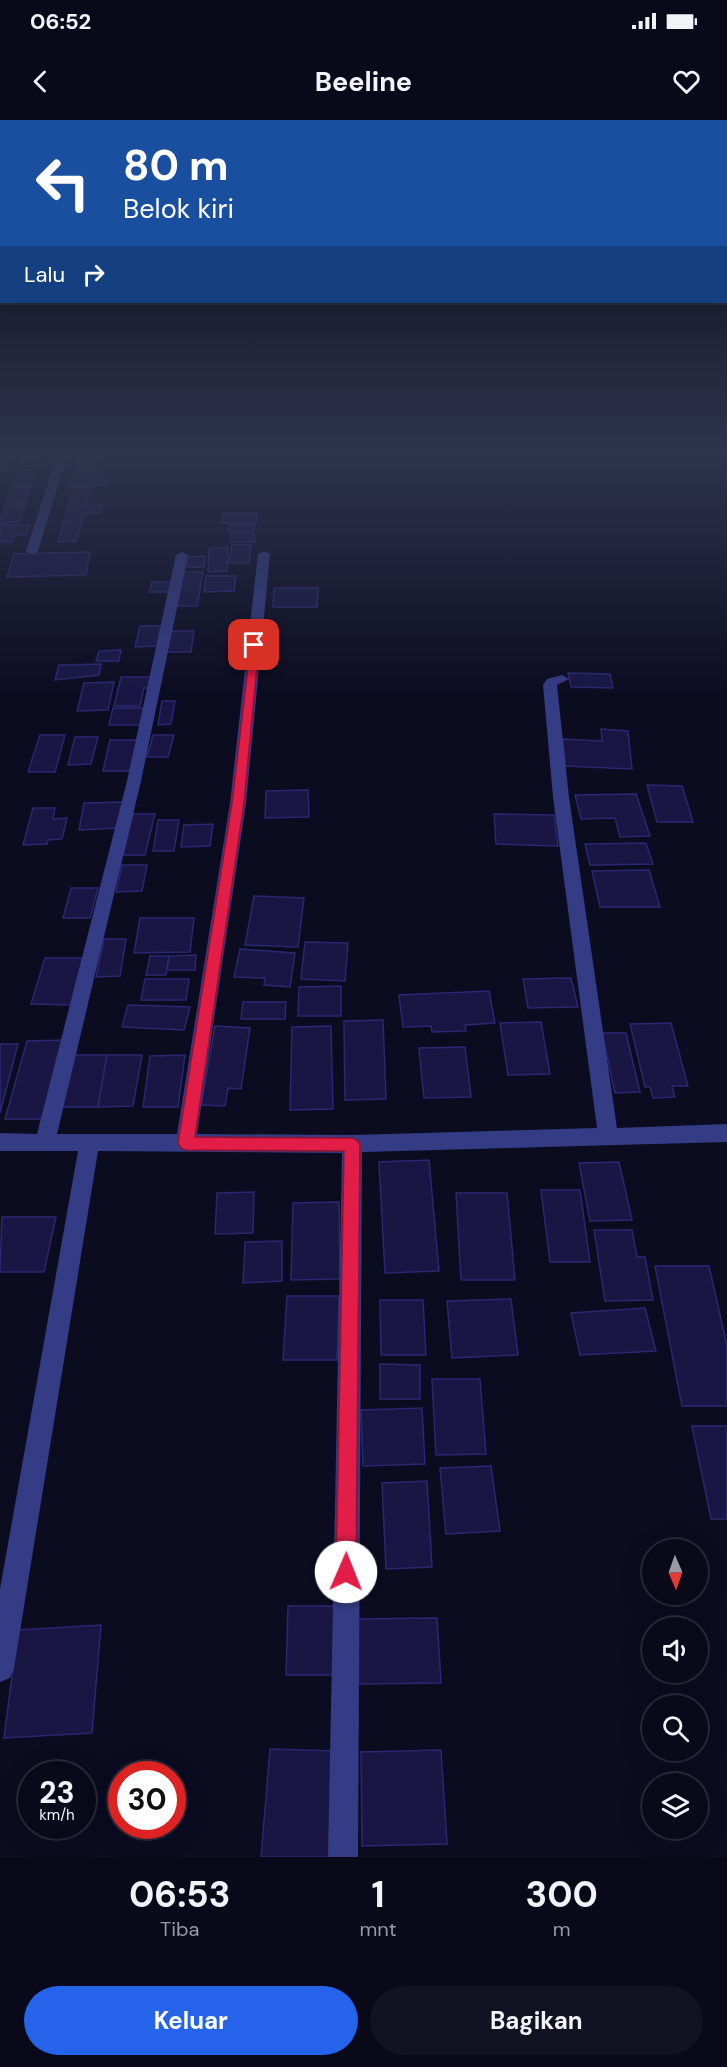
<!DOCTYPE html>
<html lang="id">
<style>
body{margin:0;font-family:"DM Sans",sans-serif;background:#121222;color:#f1f3f6;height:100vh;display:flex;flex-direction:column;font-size:22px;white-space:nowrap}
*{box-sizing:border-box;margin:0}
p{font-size:20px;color:#999aa2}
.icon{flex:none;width:33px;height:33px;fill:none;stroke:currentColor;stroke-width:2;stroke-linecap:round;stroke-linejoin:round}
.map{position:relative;height:1737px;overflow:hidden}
.drawer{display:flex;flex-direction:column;background:#090919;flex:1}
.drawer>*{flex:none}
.guide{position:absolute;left:0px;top:0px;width:728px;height:183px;box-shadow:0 6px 24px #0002,0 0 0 2px #292a38;background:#1a4fa0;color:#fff;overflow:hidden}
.needle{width:39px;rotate:178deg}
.buttons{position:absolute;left:642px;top:1419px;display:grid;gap:12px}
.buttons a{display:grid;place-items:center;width:66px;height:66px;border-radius:50%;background:#090919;box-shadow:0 6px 24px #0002,0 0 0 2px #292a38;font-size:30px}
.speed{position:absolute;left:18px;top:1641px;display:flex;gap:12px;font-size:30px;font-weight:700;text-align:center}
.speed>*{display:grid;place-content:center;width:78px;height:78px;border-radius:50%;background:#090919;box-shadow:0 6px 24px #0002,0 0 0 2px #292a38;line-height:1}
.speed small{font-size:15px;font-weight:400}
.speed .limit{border:9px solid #d22;background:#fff;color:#111}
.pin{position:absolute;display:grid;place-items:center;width:51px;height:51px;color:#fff;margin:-26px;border-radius:12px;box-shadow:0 3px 9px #0006}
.me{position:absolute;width:66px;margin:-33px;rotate:1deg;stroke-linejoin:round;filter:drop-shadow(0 0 4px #0008)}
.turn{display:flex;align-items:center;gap:21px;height:126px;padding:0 24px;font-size:27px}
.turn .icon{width:78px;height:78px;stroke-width:2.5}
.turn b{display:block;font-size:42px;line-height:51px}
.then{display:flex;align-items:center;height:57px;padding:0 24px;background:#0003;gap:12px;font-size:22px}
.eta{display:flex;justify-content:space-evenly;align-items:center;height:102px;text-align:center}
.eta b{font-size:36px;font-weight:700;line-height:42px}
.button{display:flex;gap:12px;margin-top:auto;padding:12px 24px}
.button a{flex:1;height:69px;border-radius:36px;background:#2563eb;color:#fff;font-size:24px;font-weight:700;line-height:69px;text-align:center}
.button a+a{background:#121222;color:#f1f3f6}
.status{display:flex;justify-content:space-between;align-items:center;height:42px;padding:0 30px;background:#090919;direction:ltr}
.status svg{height:16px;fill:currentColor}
header{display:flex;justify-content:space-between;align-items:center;height:78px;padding:0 24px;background:#090919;font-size:27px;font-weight:700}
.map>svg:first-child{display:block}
.building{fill:#191644;stroke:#2b2771;stroke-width:1.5}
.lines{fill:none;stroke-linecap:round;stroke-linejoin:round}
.minor{fill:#333c84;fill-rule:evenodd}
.route{fill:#e11d48;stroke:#92132f;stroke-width:1.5}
</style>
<div class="status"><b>06:52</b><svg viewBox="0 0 49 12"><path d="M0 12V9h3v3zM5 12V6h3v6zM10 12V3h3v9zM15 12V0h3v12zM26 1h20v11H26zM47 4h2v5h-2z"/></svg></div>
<header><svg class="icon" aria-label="back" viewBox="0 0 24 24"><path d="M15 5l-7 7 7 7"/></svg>Beeline<svg class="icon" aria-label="heart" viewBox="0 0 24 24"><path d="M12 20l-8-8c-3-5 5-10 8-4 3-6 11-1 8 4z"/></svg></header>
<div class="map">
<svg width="727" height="1737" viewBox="0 0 727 1737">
<rect width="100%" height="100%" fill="#0c0c21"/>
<g class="building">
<polygon points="103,333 97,356 75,357 81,334"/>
<polygon points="38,336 34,350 18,350 22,337"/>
<polygon points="0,338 13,338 8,350 0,351"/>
<polygon points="18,353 35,353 31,366 13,366"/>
<polygon points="108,357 107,365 69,367 70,359"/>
<polygon points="74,367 91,367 86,386 102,385 100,393 84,394 76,421 58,422"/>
<polygon points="11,368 30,368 25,383 6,383"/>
<polygon points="5,385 25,385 19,402 0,403"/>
<polygon points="223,393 257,393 256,403 221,403"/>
<polygon points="229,404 255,404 254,411 228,411"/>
<polygon points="0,405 30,405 26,415 15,415 12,422 0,422"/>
<polygon points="231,413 254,413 255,422 230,422"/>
<polygon points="232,425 251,425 249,443 229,443"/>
<polygon points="209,428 228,428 227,451 208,452"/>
<polygon points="90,432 86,455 7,457 14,434"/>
<polygon points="205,436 204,447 186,447 187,437"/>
<polygon points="184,452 203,452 197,486 177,486"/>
<polygon points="206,456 236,456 234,471 204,472"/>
<polygon points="152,462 172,462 170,472 149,472"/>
<polygon points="274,468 318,468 317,487 273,487"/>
<polygon points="140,506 161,506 157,526 135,527"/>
<polygon points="170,511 194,511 191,532 166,532"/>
<polygon points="121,530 119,541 96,541 99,531"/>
<polygon points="101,544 99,555 55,560 59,545"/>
<polygon points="568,553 610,554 613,568 571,567"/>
<polygon points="121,557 153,557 151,568 144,568 140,586 114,586"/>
<polygon points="114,562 108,590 77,591 84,563"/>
<polygon points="162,581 175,581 171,604 158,605"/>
<polygon points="113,588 144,588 141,605 109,605"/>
<polygon points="601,609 628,611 632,649 565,646 563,619 602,621"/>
<polygon points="40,615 65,615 55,652 28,652"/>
<polygon points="153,615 174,615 168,637 147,637"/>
<polygon points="75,617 98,617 91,644 68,645"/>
<polygon points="110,620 137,620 130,651 103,651"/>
<polygon points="647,665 682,666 693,702 657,702"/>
<polygon points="308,670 309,697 265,698 266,671"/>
<polygon points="636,674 650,716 620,717 615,698 581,699 575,675"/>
<polygon points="123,682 119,708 79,710 84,683"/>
<polygon points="33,688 55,688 53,699 67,698 62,719 48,720 47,724 23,725"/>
<polygon points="133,694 155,694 145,735 123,735"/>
<polygon points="494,694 554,695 558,726 496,724"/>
<polygon points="158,700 179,700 174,731 153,731"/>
<polygon points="213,704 210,726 181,727 184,705"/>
<polygon points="646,723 653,744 590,745 585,724"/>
<polygon points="122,745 147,745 142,771 116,772"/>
<polygon points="649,750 660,787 600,787 592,751"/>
<polygon points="71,768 98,768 90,798 63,798"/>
<polygon points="254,776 304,778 298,827 245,825"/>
<polygon points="140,798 194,798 190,832 134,833"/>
<polygon points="104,819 126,819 120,856 96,857"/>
<polygon points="305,822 348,823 345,861 301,859"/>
<polygon points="240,829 295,833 290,867 264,865 265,858 234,857"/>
<polygon points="196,835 195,850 167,850 169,836"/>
<polygon points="150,836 169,836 166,855 146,855"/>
<polygon points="45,838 83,838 72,885 31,884"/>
<polygon points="571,858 578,887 528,888 523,859"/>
<polygon points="145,859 189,859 186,880 141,880"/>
<polygon points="341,866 341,896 298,896 299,867"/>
<polygon points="489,871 495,903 465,905 466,911 432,912 431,906 403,907 399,875"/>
<polygon points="243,882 286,882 285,899 241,899"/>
<polygon points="128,885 190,887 184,910 122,907"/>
<polygon points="383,900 386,979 345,980 344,901"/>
<polygon points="541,902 550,954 508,955 500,903"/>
<polygon points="671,903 688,966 672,966 675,977 653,978 650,967 645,967 630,904"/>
<polygon points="215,906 250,908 241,969 228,968 225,986 201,985"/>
<polygon points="331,906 333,989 290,990 292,907"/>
<polygon points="602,913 626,913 640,972 615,973"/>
<polygon points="63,920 44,999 5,999 27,921"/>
<polygon points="0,924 18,924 0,993"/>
<polygon points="465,927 471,977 424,978 419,928"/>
<polygon points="72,935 107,935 98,987 61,987"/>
<polygon points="107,935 142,935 133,986 98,987"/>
<polygon points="185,935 178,987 143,987 150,936"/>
<polygon points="429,1040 439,1151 385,1153 379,1042"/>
<polygon points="619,1042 632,1100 590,1101 579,1043"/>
<polygon points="541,1070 580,1070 590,1142 550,1142"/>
<polygon points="254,1072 253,1113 215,1114 217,1073"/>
<polygon points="456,1073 507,1073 515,1160 461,1160"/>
<polygon points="339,1082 340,1159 291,1160 293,1083"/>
<polygon points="2,1097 56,1097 44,1152 0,1152"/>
<polygon points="594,1110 632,1110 637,1137 645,1137 653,1180 605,1181"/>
<polygon points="282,1121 282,1161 243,1163 245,1122"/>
<polygon points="655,1146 709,1146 727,1226 727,1286 682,1286"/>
<polygon points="287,1176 339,1176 337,1240 283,1240"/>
<polygon points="511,1179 518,1235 452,1238 447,1181"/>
<polygon points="380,1180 423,1180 426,1235 381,1235"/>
<polygon points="645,1188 656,1231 580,1235 571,1193"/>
<polygon points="380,1244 420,1245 420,1279 380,1279"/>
<polygon points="432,1259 480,1259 486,1334 436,1335"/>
<polygon points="422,1288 425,1344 363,1346 361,1290"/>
<polygon points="692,1306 727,1306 727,1399 711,1399"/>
<polygon points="491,1346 500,1411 446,1414 440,1348"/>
<polygon points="427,1361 432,1447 386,1449 382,1363"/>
<polygon points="288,1486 337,1486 337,1555 286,1555"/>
<polygon points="437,1498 441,1563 358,1564 357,1499"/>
<polygon points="101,1505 92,1613 4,1618 18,1510"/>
<polygon points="270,1629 337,1631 333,1737 261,1737"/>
<polygon points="441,1630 447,1724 362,1726 361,1632"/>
</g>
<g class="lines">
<g class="minor">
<polygon points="58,332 68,332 38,431 36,433 28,433 26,431"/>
<polygon points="264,431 270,434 246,683 197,1014 352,1015 597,1008 553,677 543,565 547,559 562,555 569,559 557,565 569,677 617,1008 727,1004 727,1022 362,1032 358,1737 328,1737 342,1033 98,1031 14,1548 10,1558 0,1562 0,1469 78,1031 0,1031 0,1013 37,1014 127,661 176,435 182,432 188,435 141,661 57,1014 177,1014 230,683 258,434"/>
</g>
</g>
<linearGradient id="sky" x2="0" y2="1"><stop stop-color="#070712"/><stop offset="0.58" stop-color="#2e344e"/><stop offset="1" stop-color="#2e344e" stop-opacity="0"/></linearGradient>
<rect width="727" height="575" fill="url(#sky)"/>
<polygon class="route" points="251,522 259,525 244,683 195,1017 352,1018 357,1020 360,1024 356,1452 353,1459 346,1462 339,1459 336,1452 344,1031 186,1030 181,1028 178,1023 232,683"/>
</svg>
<div class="buttons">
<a><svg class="needle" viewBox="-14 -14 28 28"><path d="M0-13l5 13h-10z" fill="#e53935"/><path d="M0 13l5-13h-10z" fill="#999aa2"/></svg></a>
<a><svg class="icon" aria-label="sound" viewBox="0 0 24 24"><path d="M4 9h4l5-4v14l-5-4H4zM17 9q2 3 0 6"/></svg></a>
<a><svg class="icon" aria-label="search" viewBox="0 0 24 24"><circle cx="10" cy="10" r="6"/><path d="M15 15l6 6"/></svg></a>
<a><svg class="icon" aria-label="layers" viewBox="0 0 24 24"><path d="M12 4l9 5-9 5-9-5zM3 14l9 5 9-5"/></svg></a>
</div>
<div class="speed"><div>23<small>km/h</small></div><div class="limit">30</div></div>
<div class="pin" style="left:254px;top:525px;background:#d93025"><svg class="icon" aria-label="arrive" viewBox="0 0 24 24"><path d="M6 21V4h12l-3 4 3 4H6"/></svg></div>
<svg class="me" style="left:346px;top:1452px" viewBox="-20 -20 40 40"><circle r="19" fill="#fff"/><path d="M0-13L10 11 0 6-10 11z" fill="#e11d48"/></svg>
<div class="guide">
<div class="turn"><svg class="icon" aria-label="left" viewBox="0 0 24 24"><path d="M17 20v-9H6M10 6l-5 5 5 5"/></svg><div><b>80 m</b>Belok kiri</div></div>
<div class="then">Lalu<svg class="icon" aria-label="right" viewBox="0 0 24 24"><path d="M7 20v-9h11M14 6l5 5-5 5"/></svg></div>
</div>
</div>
<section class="drawer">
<div class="eta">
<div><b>06:53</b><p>Tiba</p></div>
<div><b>1</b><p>mnt</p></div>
<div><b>300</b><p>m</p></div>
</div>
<div class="button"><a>Keluar</a><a>Bagikan</a></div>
</section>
